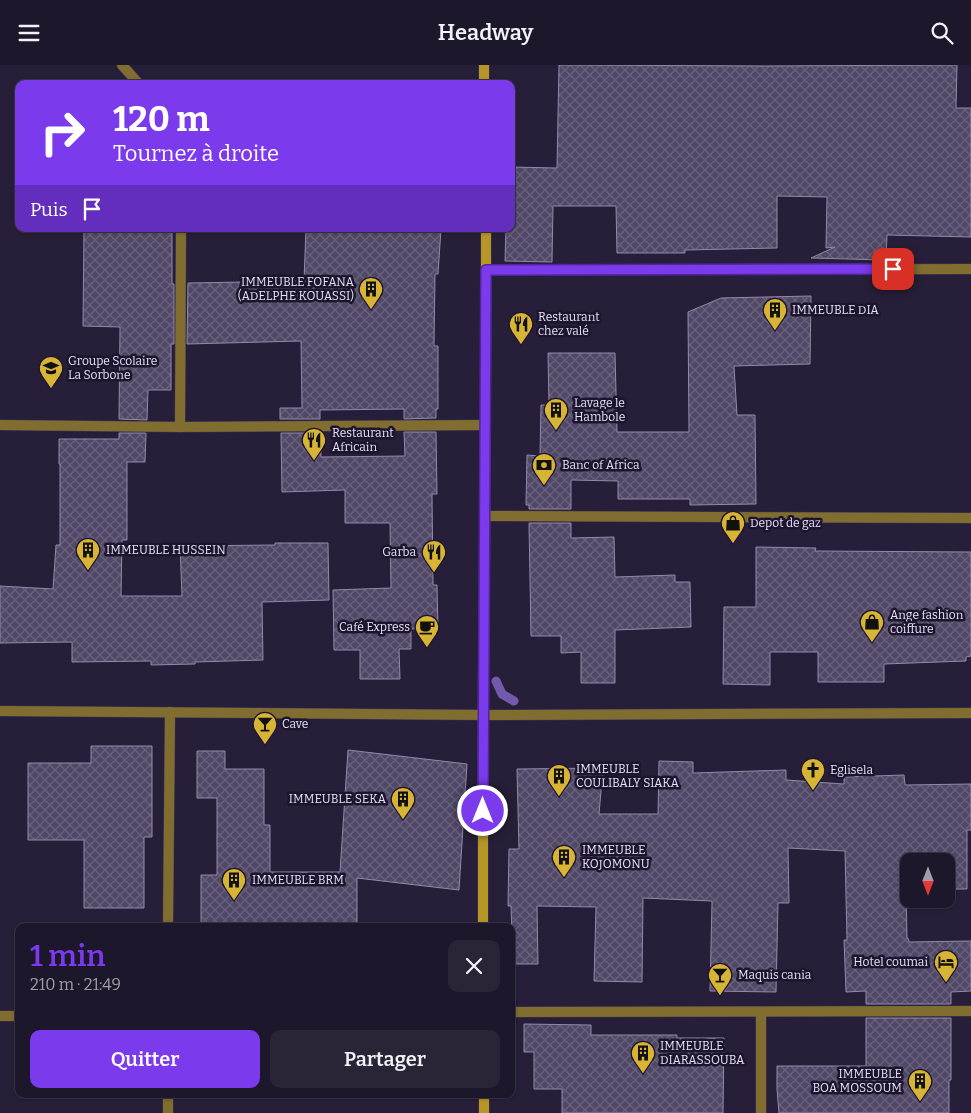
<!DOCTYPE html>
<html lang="fr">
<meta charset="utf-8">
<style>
body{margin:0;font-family:Bitter,serif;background:#2a2437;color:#f1f3f6;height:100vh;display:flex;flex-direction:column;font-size:19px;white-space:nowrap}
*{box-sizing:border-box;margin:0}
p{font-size:16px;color:#a09fa9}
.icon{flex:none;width:28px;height:28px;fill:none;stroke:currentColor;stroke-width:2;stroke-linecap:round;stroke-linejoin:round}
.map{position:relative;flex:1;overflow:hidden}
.drawer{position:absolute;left:15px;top:858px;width:500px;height:175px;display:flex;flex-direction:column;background:#1d172b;border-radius:10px;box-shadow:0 1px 4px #0004,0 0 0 1px #3b3647}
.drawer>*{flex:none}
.guide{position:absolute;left:15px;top:15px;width:500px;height:152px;border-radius:10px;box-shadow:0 1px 4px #0004,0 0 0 1px #3b3647;background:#7c3aed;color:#fff;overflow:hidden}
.needle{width:32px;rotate:180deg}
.buttons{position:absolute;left:900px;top:788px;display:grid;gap:10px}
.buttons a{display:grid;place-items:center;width:55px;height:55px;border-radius:10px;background:#1d172b;box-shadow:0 1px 4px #0004,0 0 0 1px #3b3647;font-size:25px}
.pin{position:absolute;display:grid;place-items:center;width:42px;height:42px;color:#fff;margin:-21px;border-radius:10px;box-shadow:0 2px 8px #0006}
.me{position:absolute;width:55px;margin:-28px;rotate:0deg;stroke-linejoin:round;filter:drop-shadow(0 0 4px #0008)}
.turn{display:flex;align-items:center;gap:18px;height:105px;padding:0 15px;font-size:22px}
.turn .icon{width:65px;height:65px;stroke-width:2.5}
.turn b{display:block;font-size:35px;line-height:42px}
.then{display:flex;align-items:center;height:48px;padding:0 15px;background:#0003;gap:10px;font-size:19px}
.round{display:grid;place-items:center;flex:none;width:52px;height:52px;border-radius:10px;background:#2a2437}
.overview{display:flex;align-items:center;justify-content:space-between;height:85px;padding:0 15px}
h1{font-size:30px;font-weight:600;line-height:38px;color:#7c3aed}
.primary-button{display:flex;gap:10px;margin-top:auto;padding:10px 15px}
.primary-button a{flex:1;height:58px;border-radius:10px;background:#7c3aed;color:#fff;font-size:20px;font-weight:600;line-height:58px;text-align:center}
.primary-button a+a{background:#2a2437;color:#f1f3f6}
header{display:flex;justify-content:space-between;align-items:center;height:65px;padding:0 15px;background:#1d172b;font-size:22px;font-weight:600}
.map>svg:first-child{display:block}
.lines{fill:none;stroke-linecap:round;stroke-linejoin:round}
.stream{stroke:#745aad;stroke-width:9}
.building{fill:url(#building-cross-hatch);stroke:#928aab}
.street-casing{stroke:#423a53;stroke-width:11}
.secondary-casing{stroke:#423a53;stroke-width:11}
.street{stroke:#806d2f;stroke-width:10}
.secondary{stroke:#b69626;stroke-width:10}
.route-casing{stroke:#51269a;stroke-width:12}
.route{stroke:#7c3aed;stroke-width:9}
.labels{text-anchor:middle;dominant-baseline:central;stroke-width:5;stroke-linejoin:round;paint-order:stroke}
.poi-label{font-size:12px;fill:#e6e1f3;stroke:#1d152f;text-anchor:start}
</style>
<header><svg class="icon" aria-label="menu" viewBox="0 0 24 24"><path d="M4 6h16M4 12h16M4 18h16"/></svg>Headway<svg class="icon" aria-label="search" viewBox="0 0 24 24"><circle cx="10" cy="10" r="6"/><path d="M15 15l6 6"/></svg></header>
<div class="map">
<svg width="971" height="1048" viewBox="0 0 971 1048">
<defs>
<pattern id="building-cross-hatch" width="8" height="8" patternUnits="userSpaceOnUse" patternTransform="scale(1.25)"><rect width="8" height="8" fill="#504866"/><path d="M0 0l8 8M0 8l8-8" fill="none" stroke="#69627c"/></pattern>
</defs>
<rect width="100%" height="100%" fill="#271f39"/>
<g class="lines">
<polyline class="stream" points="496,616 502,629 514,636"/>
</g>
<g class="building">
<polygon points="559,0 765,1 957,0 956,43 971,43 971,172 887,170 886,195 811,193 835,182 826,183 827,132 777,131 777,183 685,185 685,188 617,188 616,141 553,141 552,197 505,196 506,164 511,164 511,102 557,103"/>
<polygon points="84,164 172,164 172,219 174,219 174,279 171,279 171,325 148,325 147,355 119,354 120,262 83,261"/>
<polygon points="306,164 441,164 438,209 435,209 434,281 438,281 438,344 436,344 436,353 404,354 404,344 320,345 320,354 280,354 280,343 302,343 301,276 187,279 188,218 304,216"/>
<polygon points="811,231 810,299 734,301 737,350 755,350 756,439 690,440 690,434 618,434 618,416 571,415 571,444 529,444 529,440 526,440 527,390 540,391 541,340 549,340 548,288 615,288 617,367 689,367 688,247 721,233"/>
<polygon points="404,367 436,367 437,429 432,429 433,520 437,520 438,563 411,564 411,584 399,584 400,614 360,614 360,585 334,585 333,525 391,523 390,458 345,458 345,425 282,427 281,368 320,368 321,392 405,391"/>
<polygon points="119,368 146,368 145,397 127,397 127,475 122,475 121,531 182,531 180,481 275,480 275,478 328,478 329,535 262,537 263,595 195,597 195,599 151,600 151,596 72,597 72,577 0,578 0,521 53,524 56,480 60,480 60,399 59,399 59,374 119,374"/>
<polygon points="529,458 571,458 571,473 614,472 615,512 675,510 675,517 690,517 691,562 615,565 615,618 581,618 581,587 561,588 561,571 531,571"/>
<polygon points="756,482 816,483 815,486 971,487 971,591 966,592 966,596 884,599 884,617 818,617 818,587 770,587 770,620 723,619 724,542 756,542"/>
<polygon points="91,681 152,681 152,772 144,772 144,843 84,843 84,775 28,775 28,698 91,698"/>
<polygon points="348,685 467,699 459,825 357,813 357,861 201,861 201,810 217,810 217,733 197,733 197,686 225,686 225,704 264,704 264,760 270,760 270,807 340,807"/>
<polygon points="659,696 693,697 693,708 786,705 786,715 844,719 844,712 904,710 905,720 971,719 971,765 967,765 967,824 946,824 946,796 909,796 909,824 906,824 907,873 908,873 909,877 971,876 971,926 951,927 951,939 866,939 866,926 846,927 844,875 847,875 845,786 788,783 789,838 778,838 776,927 710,926 712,836 643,833 642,917 594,916 596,842 537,841 538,899 513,899 511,841 508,841 509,784 519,784 517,704 603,703 599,749 658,749"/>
<polygon points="866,953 951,953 951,1015 949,1015 949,1048 779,1048 777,1024 777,1001 866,1001"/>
<polygon points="524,959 591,960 591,970 677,970 677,973 724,973 723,1048 562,1048 562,1024 534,1024 534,987 524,987"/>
</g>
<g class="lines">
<g class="street-casing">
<g id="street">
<polyline points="122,0 139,19"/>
<polyline points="486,205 971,204"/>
<polyline points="0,360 180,362 485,360"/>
<polyline points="180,362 181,164"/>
<polyline points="484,451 971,453"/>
<polyline points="0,646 483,650 971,648"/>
<polyline points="168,861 170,647"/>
<polyline points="511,947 971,946"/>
<polyline points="0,951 19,951"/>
<polyline points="168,1029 168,1048"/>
<polyline points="761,1048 761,947"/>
</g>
</g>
<g class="secondary-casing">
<g id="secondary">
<polyline points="484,0 484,19"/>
<polyline points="483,861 483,650 486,281 486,164"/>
<polyline points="484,1029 484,1048"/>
</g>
</g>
<use href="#street" class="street"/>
<use href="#secondary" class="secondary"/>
</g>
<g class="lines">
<g class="route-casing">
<polyline id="route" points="483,746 486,205 893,204"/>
</g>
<use href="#route" class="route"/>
</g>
<defs>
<g id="building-pin" transform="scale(1.25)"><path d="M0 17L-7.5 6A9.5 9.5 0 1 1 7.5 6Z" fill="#d8b434" stroke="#1d152f"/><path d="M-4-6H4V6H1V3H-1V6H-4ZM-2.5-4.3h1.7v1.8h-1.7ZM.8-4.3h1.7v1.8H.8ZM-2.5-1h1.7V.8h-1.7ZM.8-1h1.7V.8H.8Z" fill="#111"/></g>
<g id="restaurant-pin" transform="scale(1.25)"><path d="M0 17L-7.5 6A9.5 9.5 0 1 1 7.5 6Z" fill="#d8b434" stroke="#1d152f"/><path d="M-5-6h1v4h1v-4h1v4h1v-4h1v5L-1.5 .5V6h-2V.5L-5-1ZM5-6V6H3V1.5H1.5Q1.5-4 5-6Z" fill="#111"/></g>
<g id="school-pin" transform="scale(1.25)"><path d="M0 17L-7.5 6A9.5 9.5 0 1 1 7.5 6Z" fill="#d8b434" stroke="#1d152f"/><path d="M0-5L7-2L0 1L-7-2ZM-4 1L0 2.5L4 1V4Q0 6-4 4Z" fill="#111"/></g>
<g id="bank-pin" transform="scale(1.25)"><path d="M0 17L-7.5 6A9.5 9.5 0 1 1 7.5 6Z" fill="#d8b434" stroke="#1d152f"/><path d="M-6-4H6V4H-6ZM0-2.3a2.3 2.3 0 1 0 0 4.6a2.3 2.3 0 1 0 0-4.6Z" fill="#111"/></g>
<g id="shop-pin" transform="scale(1.25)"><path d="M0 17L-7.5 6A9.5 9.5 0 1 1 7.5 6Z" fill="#d8b434" stroke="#1d152f"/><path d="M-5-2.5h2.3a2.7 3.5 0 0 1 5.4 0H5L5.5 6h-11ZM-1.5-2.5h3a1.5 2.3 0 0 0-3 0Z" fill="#111"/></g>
<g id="cafe-pin" transform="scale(1.25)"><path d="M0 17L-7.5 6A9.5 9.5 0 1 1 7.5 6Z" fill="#d8b434" stroke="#1d152f"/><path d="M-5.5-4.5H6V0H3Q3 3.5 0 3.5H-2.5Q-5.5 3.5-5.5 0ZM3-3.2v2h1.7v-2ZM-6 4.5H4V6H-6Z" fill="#111"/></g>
<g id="bar-pin" transform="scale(1.25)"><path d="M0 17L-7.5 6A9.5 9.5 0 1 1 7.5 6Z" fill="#d8b434" stroke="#1d152f"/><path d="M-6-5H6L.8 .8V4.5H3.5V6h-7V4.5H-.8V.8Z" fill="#111"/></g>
<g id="church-pin" transform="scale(1.25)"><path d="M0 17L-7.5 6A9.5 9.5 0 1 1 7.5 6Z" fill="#d8b434" stroke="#1d152f"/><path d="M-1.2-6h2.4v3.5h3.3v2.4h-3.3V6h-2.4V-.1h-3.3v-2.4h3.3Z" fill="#111"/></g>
<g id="hotel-pin" transform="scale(1.25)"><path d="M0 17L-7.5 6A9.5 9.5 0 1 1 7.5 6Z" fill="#d8b434" stroke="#1d152f"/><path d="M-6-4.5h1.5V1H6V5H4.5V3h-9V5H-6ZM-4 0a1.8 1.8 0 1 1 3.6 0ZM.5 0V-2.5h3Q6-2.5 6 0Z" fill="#111"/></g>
</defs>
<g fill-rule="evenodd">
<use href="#building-pin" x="371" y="224"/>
<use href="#building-pin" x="775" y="245"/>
<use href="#restaurant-pin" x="521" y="259"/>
<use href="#school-pin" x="51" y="303"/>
<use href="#building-pin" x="556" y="345"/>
<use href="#restaurant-pin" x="314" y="375"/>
<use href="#bank-pin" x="544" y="400"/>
<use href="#shop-pin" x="733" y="458"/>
<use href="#building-pin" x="88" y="485"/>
<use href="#restaurant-pin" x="434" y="487"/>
<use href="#shop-pin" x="872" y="557"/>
<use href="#cafe-pin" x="427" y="562"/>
<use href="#bar-pin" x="265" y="659"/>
<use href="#church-pin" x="813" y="705"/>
<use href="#building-pin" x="559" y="711"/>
<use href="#building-pin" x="403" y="734"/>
<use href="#building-pin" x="564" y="792"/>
<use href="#building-pin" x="234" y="815"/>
<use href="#hotel-pin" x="946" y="897"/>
<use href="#bar-pin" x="720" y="910"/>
<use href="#building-pin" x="643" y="988"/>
<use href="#building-pin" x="920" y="1016"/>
</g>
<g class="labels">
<g class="poi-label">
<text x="354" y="217" text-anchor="end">IMMEUBLE FOFANA<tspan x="354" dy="14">(ADELPHE KOUASSI)</tspan></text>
<text x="792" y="245">IMMEUBLE DIA</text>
<text x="538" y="252">Restaurant<tspan x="538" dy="14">chez valé</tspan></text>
<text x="68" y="296">Groupe Scolaire<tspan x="68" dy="14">La Sorbone</tspan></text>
<text x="574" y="338">Lavage le<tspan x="574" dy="14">Hambole</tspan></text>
<text x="332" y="368">Restaurant<tspan x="332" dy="14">Africain</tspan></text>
<text x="562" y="400">Banc of Africa</text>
<text x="750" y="458">Depot de gaz</text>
<text x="106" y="485">IMMEUBLE HUSSEIN</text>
<text x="416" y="487" text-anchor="end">Garba</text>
<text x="890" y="550">Ange fashion<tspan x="890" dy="14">coiffure</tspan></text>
<text x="410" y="562" text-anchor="end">Café Express</text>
<text x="282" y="659">Cave</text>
<text x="576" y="704">IMMEUBLE<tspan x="576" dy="14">COULIBALY SIAKA</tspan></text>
<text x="830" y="705">Eglisela</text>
<text x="386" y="734" text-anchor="end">IMMEUBLE SEKA</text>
<text x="582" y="785">IMMEUBLE<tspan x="582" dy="14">KOJOMONU</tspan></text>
<text x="252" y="815">IMMEUBLE BRM</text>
<text x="928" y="897" text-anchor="end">Hotel coumai</text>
<text x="738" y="910">Maquis cania</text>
<text x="660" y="981">IMMEUBLE<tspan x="660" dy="14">DIARASSOUBA</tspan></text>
<text x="902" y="1009" text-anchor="end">IMMEUBLE<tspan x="902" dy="14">BOA MOSSOUM</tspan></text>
</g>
</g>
</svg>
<div class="buttons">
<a><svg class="needle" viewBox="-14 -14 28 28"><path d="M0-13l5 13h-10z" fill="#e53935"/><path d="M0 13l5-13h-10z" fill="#a09fa9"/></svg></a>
</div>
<div class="pin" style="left:893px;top:204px;background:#d93025"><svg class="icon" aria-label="arrive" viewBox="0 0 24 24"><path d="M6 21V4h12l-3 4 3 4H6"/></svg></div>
<svg class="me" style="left:483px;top:746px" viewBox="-20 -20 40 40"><circle r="17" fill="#7c3aed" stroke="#fff" stroke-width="3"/><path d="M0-11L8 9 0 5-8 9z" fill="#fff"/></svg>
<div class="guide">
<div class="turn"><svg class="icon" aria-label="right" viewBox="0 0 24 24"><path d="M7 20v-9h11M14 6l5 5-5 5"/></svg><div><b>120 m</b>Tournez à droite</div></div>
<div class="then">Puis<svg class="icon" aria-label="arrive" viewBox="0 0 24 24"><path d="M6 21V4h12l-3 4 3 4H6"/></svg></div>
</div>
<section class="drawer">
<div class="overview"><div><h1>1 min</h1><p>210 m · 21:49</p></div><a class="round"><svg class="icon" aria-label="close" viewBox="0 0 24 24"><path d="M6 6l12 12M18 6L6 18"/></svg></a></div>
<div class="primary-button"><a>Quitter</a><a>Partager</a></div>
</section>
</div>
